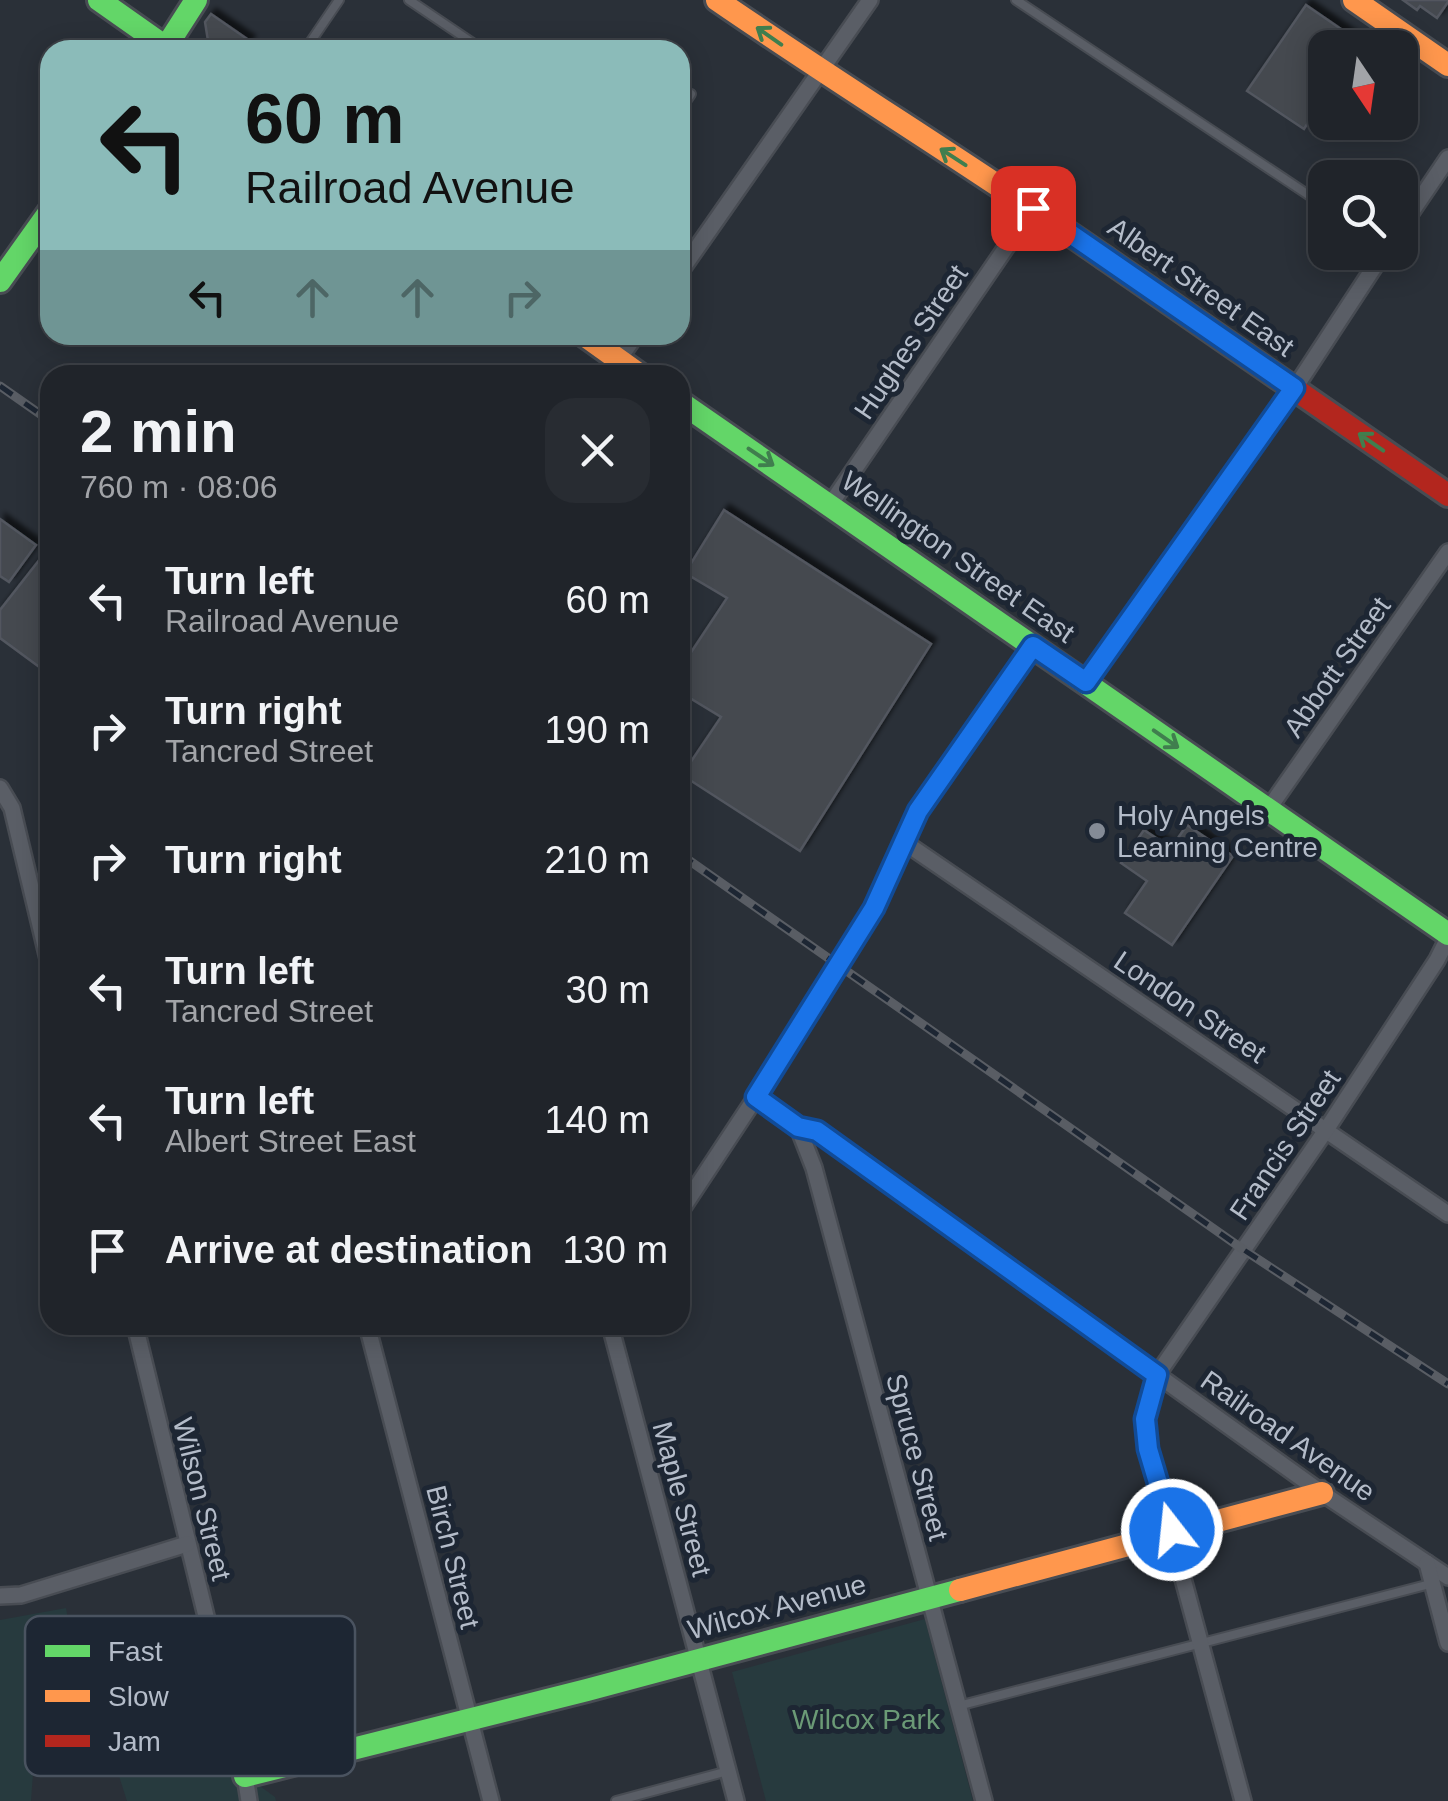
<!DOCTYPE html>
<meta charset="utf-8">
<style>
body{margin:0;font-family:Arial,sans-serif;background:#282c32;color:#f1f3f6;height:100vh;display:flex;flex-direction:column;font-size:38px;white-space:nowrap}
*{box-sizing:border-box;margin:0}
p{font-size:32px;color:#a2a4a8}
.icon{flex:none;width:55px;height:55px;fill:none;stroke:currentColor;stroke-width:2;stroke-linecap:round;stroke-linejoin:round}
.map{position:relative;flex:1;overflow:hidden}
.panel{position:absolute;left:40px;top:365px;width:650px;height:970px;display:flex;flex-direction:column;background:#20242a;border-radius:30px;box-shadow:0 5px 25px #0003,0 0 0 2px #3d4147}
.panel>*{flex:none}
.banner{position:absolute;left:40px;top:40px;width:650px;height:305px;border-radius:30px;box-shadow:0 5px 25px #0003,0 0 0 2px #3d4147;background:#8bbbb9;color:#111;overflow:hidden}
.needle{width:65px;rotate:167deg}
.tools{position:absolute;left:1308px;top:30px;display:grid;gap:20px}
.tools a{display:grid;place-items:center;width:110px;height:110px;border-radius:20px;background:#20242a;box-shadow:0 5px 25px #0003,0 0 0 2px #3d4147;font-size:50px}
.pin{position:absolute;display:grid;place-items:center;width:85px;height:85px;color:#fff;margin:-42px;border-radius:20px;box-shadow:0 5px 15px #0006}
.me{position:absolute;width:110px;margin:-55px;rotate:344deg;stroke-linejoin:round;filter:drop-shadow(0 0 8px #0008)}
.turn{display:flex;align-items:center;gap:35px;height:210px;padding:0 40px;font-size:45px}
.turn .icon{width:130px;height:130px;stroke-width:2.5}
.turn b{display:block;font-size:70px;line-height:85px}
.lanes{display:flex;align-items:center;height:95px;padding:0 40px;background:#0003;justify-content:center;gap:50px;direction:ltr}
.lanes .off{opacity:.35}
.round{display:grid;place-items:center;flex:none;width:105px;height:105px;border-radius:30px;background:#282c32}
.summary{display:flex;align-items:center;justify-content:space-between;height:170px;padding:0 40px}
h1{font-size:60px;font-weight:700;line-height:75px}
ul{padding:0;list-style:none}
li{display:flex;align-items:center;gap:30px;height:130px;padding:0 40px}
li div{flex:1}
li b{display:block;font-size:38px}
li em{font-style:normal}
.map>svg:first-child{display:block}
.green{fill:#273a3e}
.building{fill:#444950;stroke:#52575f;stroke-width:2.5;filter:url(#shadow)}
.lines{fill:none;stroke-linecap:round;stroke-linejoin:round}
.lane-casing{stroke:#484c53;stroke-width:12}
.street-casing{stroke:#484c53;stroke-width:20}
.fast-casing{stroke:#484c53;stroke-width:28}
.slow-casing{stroke:#484c53;stroke-width:28}
.jam-casing{stroke:#484c53;stroke-width:28}
.lane{stroke:#5a5e66;stroke-width:8}
.street{stroke:#5a5e66;stroke-width:15}
.fast{stroke:#63d668;stroke-width:22}
.slow{stroke:#ff974d;stroke-width:22}
.jam{stroke:#b3261e;stroke-width:22}
.rail-casing{stroke:#595d64;stroke-width:9}
.rail{stroke:#1d2633;stroke-width:5;stroke-dasharray:15;stroke-linecap:butt}
.oneway{stroke:#407e4e}
.route-casing{stroke:#114b97;stroke-width:25}
.route{stroke:#1a73e8;stroke-width:18}
.poi-dot{fill:#848b96;stroke:#1d2633;stroke-width:4}
.labels{text-anchor:middle;dominant-baseline:central;stroke-width:10;stroke-linejoin:round;paint-order:stroke}
.street-label{font-size:28px;fill:#b4bcc9;stroke:#1d2633}
.poi-label{font-size:28px;fill:#b4bcc9;stroke:#1d2633;text-anchor:start}
.park-label{font-size:28px;fill:#6b9a76;stroke:#1d2633}
.key{fill:#1d2633;stroke:#4a5360;stroke-width:2.5}
.key-label{font-size:28px;fill:#b4bcc9}
</style>
<div class="map">
<svg width="1448" height="1801" viewBox="0 0 1448 1801">
<defs>
<filter id="shadow"><feDropShadow dx="5" dy="-5" stdDeviation="2.5" flood-color="#0009"/></filter>
</defs>
<rect width="100%" height="100%" fill="#2a3038"/>
<g class="green">
<polygon points="66,1608 75,1662 141,1646 160,1708 212,1696 227,1762 275,1797 276,1801 127,1801 101,1720 36,1732 31,1801 0,1801 0,1620"/>
<polygon points="925,1619 973,1801 766,1801 732,1672"/>
</g>
<g class="building">
<polygon points="1403,0 1448,0 1448,2 1437,18 1420,6 1417,10"/>
<polygon points="1306,5 1360,42 1356,48 1325,48 1325,96 1304,129 1247,91"/>
<polygon points="211,14 250,41 242,50 214,50 209,47 205,22"/>
<polygon points="724,510 931,644 800,851 682,775 721,717 680,692 680,669 727,598 685,573"/>
<polygon points="0,519 36,545 9,582 0,576"/>
<polygon points="40,559 50,567 50,658 42,669 0,638 0,610"/>
<polygon points="1187,825 1233,856 1172,945 1125,913 1147,881 1121,863 1144,830 1171,848"/>
</g>
<g class="lines">
<g class="lane-casing">
<g id="lane">
<polyline points="409,0 483,50"/>
<polyline points="1016,0 1325,206"/>
<polyline points="305,50 339,0"/>
<polyline points="680,110 691,94"/>
<polyline points="958,1706 1434,1583"/>
<polyline points="616,1801 728,1771"/>
</g>
</g>
<g class="street-casing">
<g id="street">
<polyline points="1400,229 1448,158"/>
<polyline points="680,272 870,0"/>
<polyline points="618,360 636,335"/>
<polyline points="830,505 1033,208"/>
<polyline points="1086,682 1295,388 1384,252"/>
<polyline points="0,788 12,808 50,967"/>
<polyline points="1267,811 1448,552"/>
<polyline points="904,842 1448,1214"/>
<polyline points="756,1097 798,1127 817,1131 1322,1493 1448,1577"/>
<polyline points="798,1127 814,1168 984,1801"/>
<polyline points="680,1212 756,1097 874,908 918,811 1033,647"/>
<polyline points="135,1325 245,1776 249,1801"/>
<polyline points="367,1325 491,1801"/>
<polyline points="610,1325 736,1801"/>
<polyline points="1427,1563 1448,1643"/>
<polyline points="0,1596 21,1595 187,1544"/>
<polyline points="1243,1801 1148,1449 1145,1419 1157,1375 1326,1130 1437,960 1448,938"/>
</g>
</g>
<g class="fast-casing">
<g id="fast">
<polyline points="99,0 170,50"/>
<polyline points="164,50 196,0"/>
<polyline points="0,281 50,211"/>
<polyline points="680,402 1448,934"/>
<polyline points="245,1776 587,1690 960,1590"/>
</g>
</g>
<g class="slow-casing">
<g id="slow">
<path d="M717 0C845 88 977 169 1105 258"/>
<polyline points="1354,0 1448,65"/>
<polyline points="584,335 640,375"/>
<polyline points="960,1590 1322,1493"/>
</g>
</g>
<g class="jam-casing">
<polyline id="jam" points="1105,258 1448,495"/>
</g>
<use href="#lane" class="lane"/>
<use href="#street" class="street"/>
<use href="#fast" class="fast"/>
<use href="#slow" class="slow"/>
<use href="#jam" class="jam"/>
<g class="rail-casing">
<g id="rail">
<polyline points="0,386 50,421"/>
<polyline points="680,854 1244,1250 1448,1384"/>
</g>
</g>
<use href="#rail" class="rail"/>
</g>
<defs><path id="oneway-shaft" d="M-6 0H5M1.5-3L5.5 0L1.5 3" fill="none" stroke-width="1.6" stroke-linecap="round" stroke-linejoin="round" transform="scale(2.5)"/></defs>
<g class="oneway">
<use href="#oneway-shaft" transform="translate(769 36) rotate(-145)"/>
<use href="#oneway-shaft" transform="translate(953 157) rotate(-147)"/>
<use href="#oneway-shaft" transform="translate(1371 442) rotate(-145)"/>
<use href="#oneway-shaft" transform="translate(761 457) rotate(34)"/>
<use href="#oneway-shaft" transform="translate(1166 739) rotate(35)"/>
</g>
<g class="lines">
<g class="route-casing">
<polyline id="route" points="1033,208 1294,388 1086,682 1033,646 918,811 874,908 756,1097 798,1127 817,1131 1157,1375 1145,1419 1148,1449 1172,1530"/>
</g>
<use href="#route" class="route"/>
</g>
<circle class="poi-dot" cx="1097" cy="831" r="10"/>
<g class="labels">
<g class="street-label">
<text transform="translate(1201 287) rotate(35)">Albert Street East</text>
<text transform="translate(911 342) rotate(-56)">Hughes Street</text>
<text transform="translate(958 557) rotate(35)">Wellington Street East</text>
<text transform="translate(1337 667) rotate(-55)">Abbott Street</text>
<text transform="translate(1190 1007) rotate(34)">London Street</text>
<text transform="translate(1285 1145) rotate(-56)">Francis Street</text>
<text transform="translate(1288 1436) rotate(35)">Railroad Avenue</text>
<text transform="translate(917 1457) rotate(75)">Spruce Street</text>
<text transform="translate(202 1499) rotate(76)">Wilson Street</text>
<text transform="translate(682 1499) rotate(75)">Maple Street</text>
<text transform="translate(453 1557) rotate(76)">Birch Street</text>
<text transform="translate(777 1607) rotate(-15)">Wilcox Avenue</text>
</g>
<g class="poi-label">
<text x="1117" y="815">Holy Angels<tspan x="1117" dy="32">Learning Centre</tspan></text>
</g>
<g class="park-label">
<text x="866" y="1719">Wilcox Park</text>
</g>
</g>
<rect x="25" y="1616" width="330" height="160" rx="15" class="key"/>
<rect x="45" y="1645" width="45" height="12" fill="#63d668"/>
<rect x="45" y="1690" width="45" height="12" fill="#ff974d"/>
<rect x="45" y="1735" width="45" height="12" fill="#b3261e"/>
<g class="key-label">
<text x="108" y="1661">Fast</text>
<text x="108" y="1706">Slow</text>
<text x="108" y="1751">Jam</text>
</g>
</svg>
<div class="tools">
<a><svg class="needle" viewBox="-14 -14 28 28"><path d="M0-13l5 13h-10z" fill="#e53935"/><path d="M0 13l5-13h-10z" fill="#a2a4a8"/></svg></a>
<a><svg class="icon" aria-label="search" viewBox="0 0 24 24"><circle cx="10" cy="10" r="6"/><path d="M15 15l6 6"/></svg></a>
</div>
<div class="pin" style="left:1033px;top:208px;background:#d93025"><svg class="icon" aria-label="arrive" viewBox="0 0 24 24"><path d="M6 21V4h12l-3 4 3 4H6"/></svg></div>
<svg class="me" style="left:1172px;top:1530px" viewBox="-20 -20 40 40"><circle r="17" fill="#1a73e8" stroke="#fff" stroke-width="3"/><path d="M0-11L8 9 0 5-8 9z" fill="#fff"/></svg>
<div class="banner">
<div class="turn"><svg class="icon" aria-label="left" viewBox="0 0 24 24"><path d="M17 20v-9H6M10 6l-5 5 5 5"/></svg><div><b>60 m</b>Railroad Avenue</div></div>
<div class="lanes"><svg class="icon" aria-label="left" viewBox="0 0 24 24"><path d="M17 20v-9H6M10 6l-5 5 5 5"/></svg><svg class="icon off" aria-label="ahead" viewBox="0 0 24 24"><path d="M12 20V5M6 11l6-6 6 6"/></svg><svg class="icon off" aria-label="ahead" viewBox="0 0 24 24"><path d="M12 20V5M6 11l6-6 6 6"/></svg><svg class="icon off" aria-label="right" viewBox="0 0 24 24"><path d="M7 20v-9h11M14 6l5 5-5 5"/></svg></div>
</div>
<section class="panel">
<div class="summary"><div><h1>2 min</h1><p>760 m · 08:06</p></div><a class="round"><svg class="icon" aria-label="close" viewBox="0 0 24 24"><path d="M6 6l12 12M18 6L6 18"/></svg></a></div>
<ul>
<li><svg class="icon" aria-label="left" viewBox="0 0 24 24"><path d="M17 20v-9H6M10 6l-5 5 5 5"/></svg><div><b>Turn left</b><p>Railroad Avenue</p></div><em>60 m</em></li>
<li><svg class="icon" aria-label="right" viewBox="0 0 24 24"><path d="M7 20v-9h11M14 6l5 5-5 5"/></svg><div><b>Turn right</b><p>Tancred Street</p></div><em>190 m</em></li>
<li><svg class="icon" aria-label="right" viewBox="0 0 24 24"><path d="M7 20v-9h11M14 6l5 5-5 5"/></svg><div><b>Turn right</b></div><em>210 m</em></li>
<li><svg class="icon" aria-label="left" viewBox="0 0 24 24"><path d="M17 20v-9H6M10 6l-5 5 5 5"/></svg><div><b>Turn left</b><p>Tancred Street</p></div><em>30 m</em></li>
<li><svg class="icon" aria-label="left" viewBox="0 0 24 24"><path d="M17 20v-9H6M10 6l-5 5 5 5"/></svg><div><b>Turn left</b><p>Albert Street East</p></div><em>140 m</em></li>
<li><svg class="icon" aria-label="arrive" viewBox="0 0 24 24"><path d="M6 21V4h12l-3 4 3 4H6"/></svg><div><b>Arrive at destination</b></div><em>130 m</em></li>
</ul>
</section>
</div>
